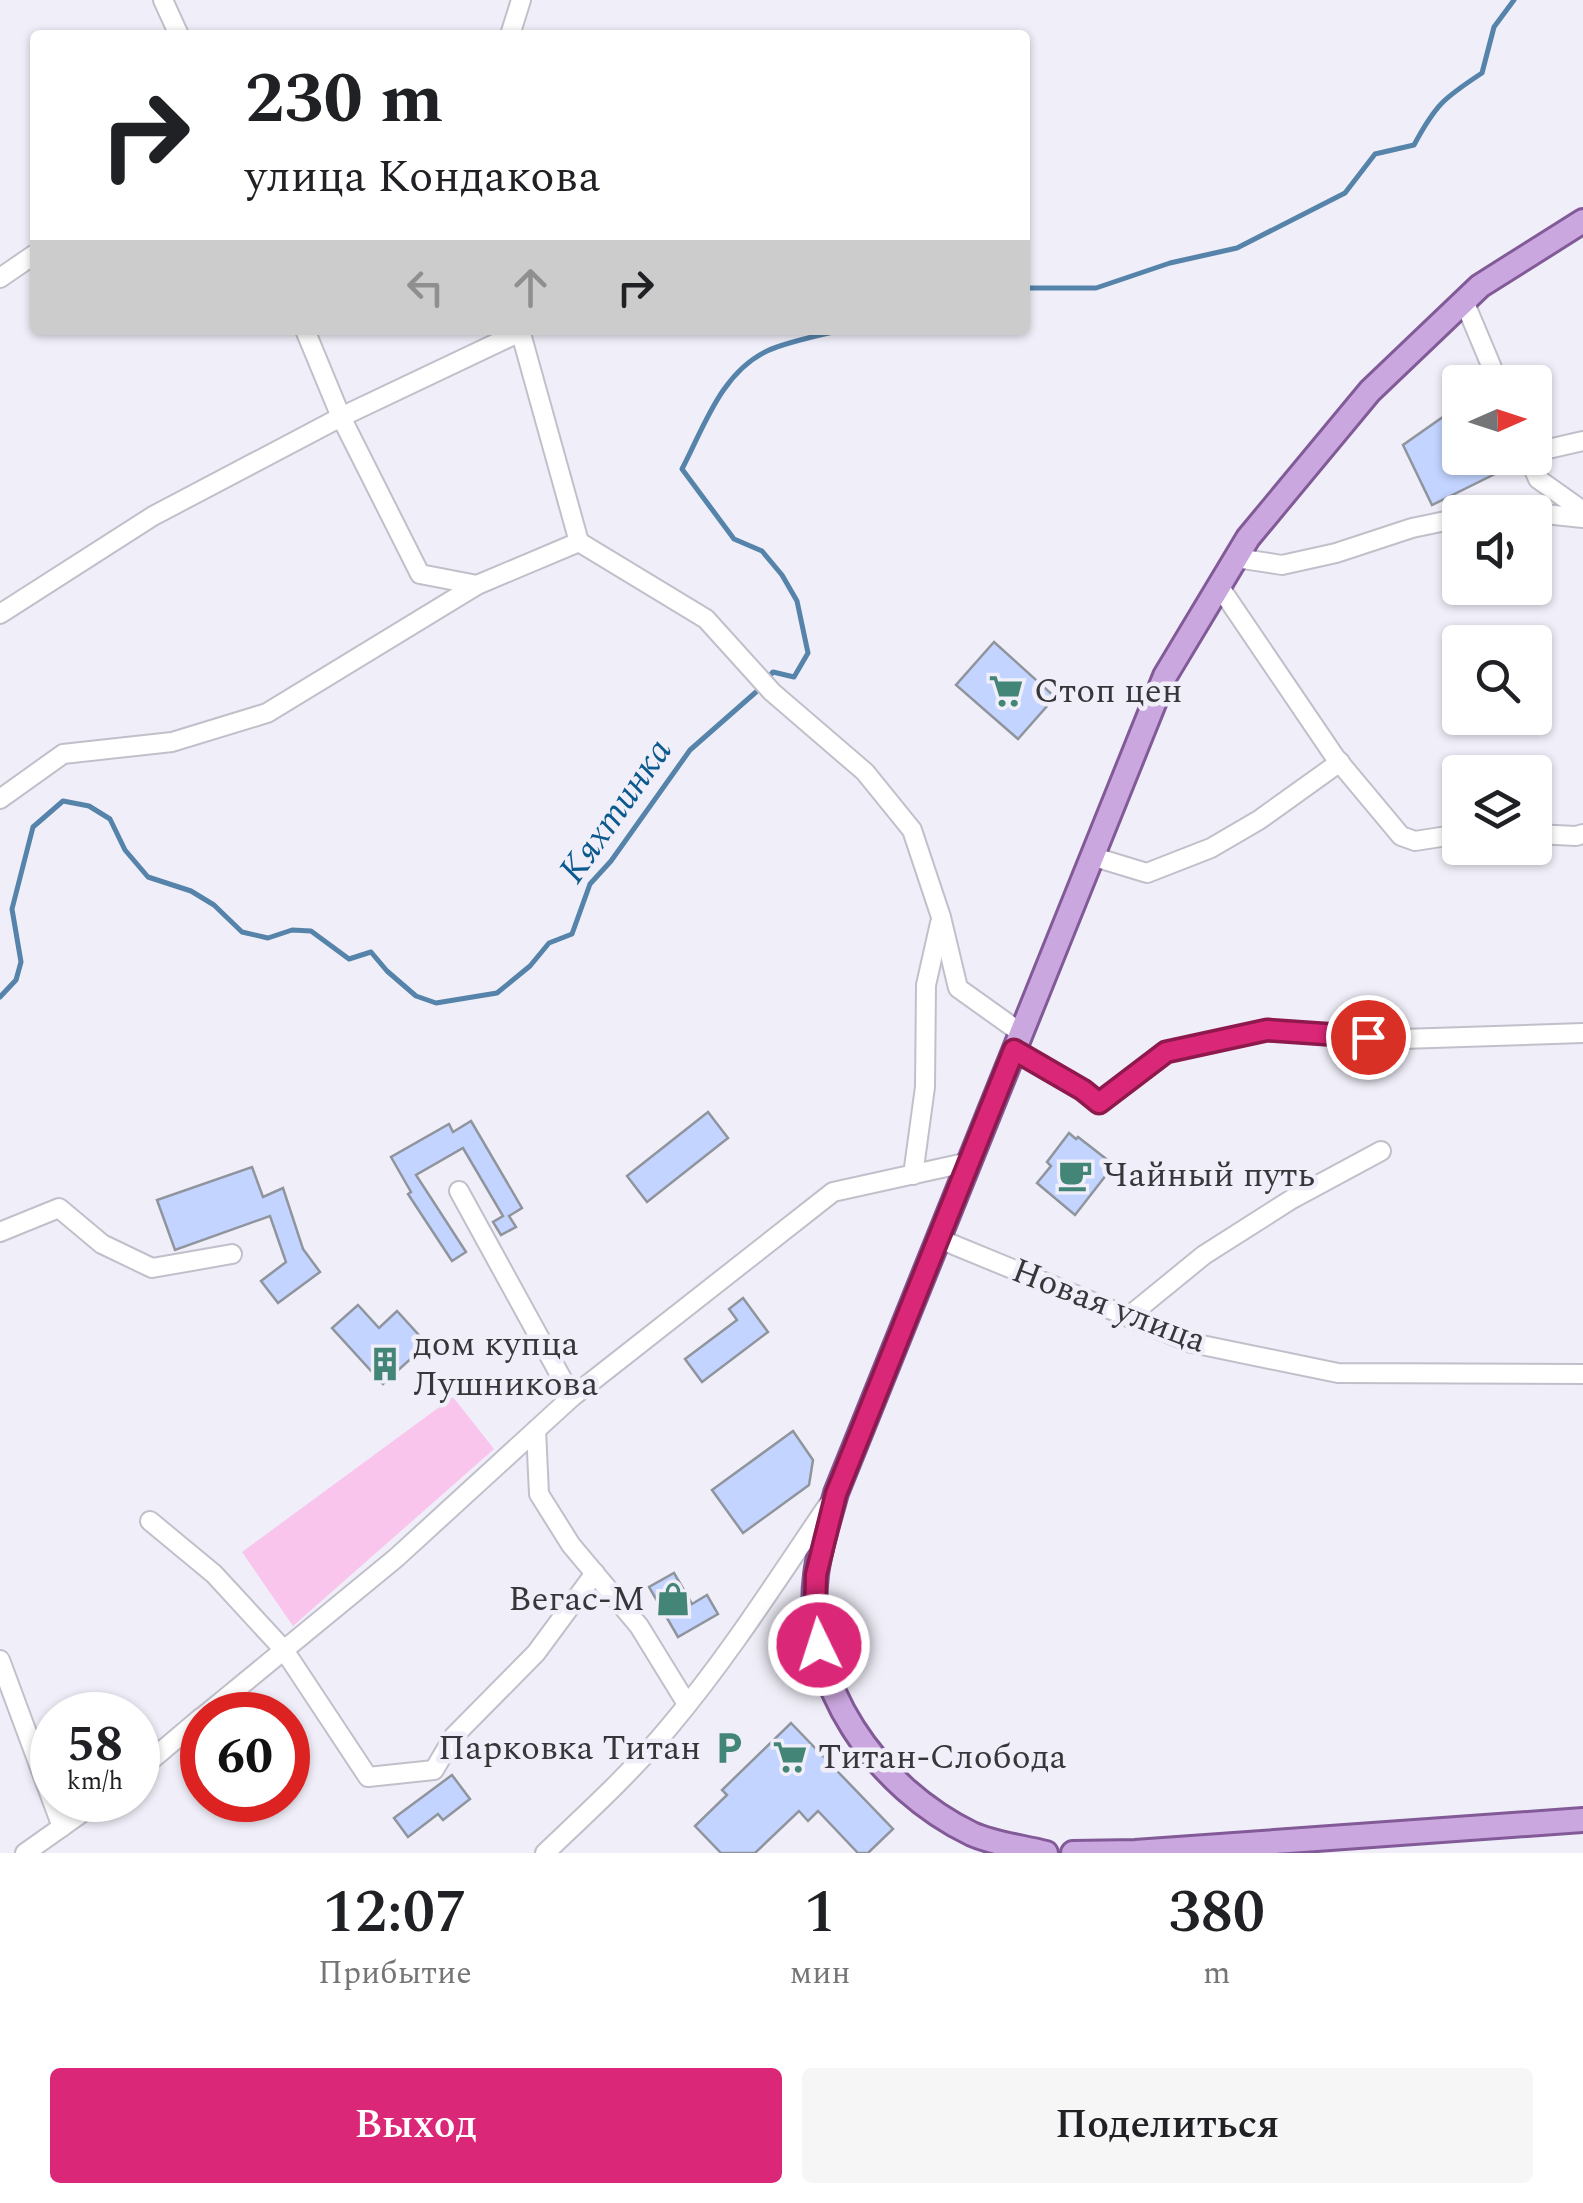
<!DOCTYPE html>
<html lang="ru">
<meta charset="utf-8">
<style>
body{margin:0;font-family:Spectral,serif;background:#f6f6f6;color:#202124;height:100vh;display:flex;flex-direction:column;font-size:38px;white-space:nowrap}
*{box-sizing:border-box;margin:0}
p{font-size:32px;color:#757577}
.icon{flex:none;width:55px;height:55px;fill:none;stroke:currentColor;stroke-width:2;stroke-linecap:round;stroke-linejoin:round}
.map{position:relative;height:1853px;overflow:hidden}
.side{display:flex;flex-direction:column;background:#fff;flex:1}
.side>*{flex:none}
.banner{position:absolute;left:30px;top:30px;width:1000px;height:305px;border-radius:10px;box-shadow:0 2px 8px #0004;background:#fff;color:#202124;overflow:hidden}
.needle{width:65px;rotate:87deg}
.tools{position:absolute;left:1442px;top:365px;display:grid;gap:20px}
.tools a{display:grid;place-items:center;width:110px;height:110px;border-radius:10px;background:#fff;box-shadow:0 2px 8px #0004;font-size:50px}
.speed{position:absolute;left:30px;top:1692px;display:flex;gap:20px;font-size:50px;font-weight:700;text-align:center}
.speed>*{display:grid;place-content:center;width:130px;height:130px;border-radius:50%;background:#fff;box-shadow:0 2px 8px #0004;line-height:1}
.speed small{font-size:25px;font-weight:400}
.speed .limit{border:15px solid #d22;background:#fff;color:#111}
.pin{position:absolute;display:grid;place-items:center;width:85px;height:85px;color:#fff;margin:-42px;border:5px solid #fff;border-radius:50%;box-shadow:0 2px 10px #0007}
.me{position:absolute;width:110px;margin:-55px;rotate:356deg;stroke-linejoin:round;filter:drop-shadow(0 0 8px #0008)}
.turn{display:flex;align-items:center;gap:35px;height:210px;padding:0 50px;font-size:45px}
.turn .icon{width:130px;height:130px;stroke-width:2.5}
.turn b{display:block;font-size:70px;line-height:85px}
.lanes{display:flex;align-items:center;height:95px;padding:0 50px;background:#0003;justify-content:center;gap:50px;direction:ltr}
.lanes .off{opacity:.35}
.eta{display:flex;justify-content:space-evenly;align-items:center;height:170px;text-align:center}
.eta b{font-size:60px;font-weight:600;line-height:70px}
.action{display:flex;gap:20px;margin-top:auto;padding:20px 50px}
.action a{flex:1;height:115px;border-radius:10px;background:#db2777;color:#fff;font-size:40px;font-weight:600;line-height:115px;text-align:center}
.action a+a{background:#f6f6f6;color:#202124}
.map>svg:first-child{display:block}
.green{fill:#f9c5ec}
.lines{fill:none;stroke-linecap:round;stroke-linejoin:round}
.stream{stroke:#5583aa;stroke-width:5}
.building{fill:#c2d4ff;stroke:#90949c;stroke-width:2.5}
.minor-casing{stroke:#c1c0ca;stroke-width:22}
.major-casing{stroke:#815a97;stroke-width:28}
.minor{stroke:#fff;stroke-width:18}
.major{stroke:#cba7df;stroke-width:22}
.route-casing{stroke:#8e194d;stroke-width:25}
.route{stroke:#db2777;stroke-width:18}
.labels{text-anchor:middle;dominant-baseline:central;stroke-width:9;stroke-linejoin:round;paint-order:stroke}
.poi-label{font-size:35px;fill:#37363a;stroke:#f0eff9;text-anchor:start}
.street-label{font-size:35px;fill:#37363a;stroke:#f0eff9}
.water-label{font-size:38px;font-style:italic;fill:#0c598d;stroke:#f0eff9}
</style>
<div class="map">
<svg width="1583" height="1853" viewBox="0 0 1583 1853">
<rect width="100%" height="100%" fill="#f0eff9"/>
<polygon class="green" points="453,1397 494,1449 293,1626 242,1552"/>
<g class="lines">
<g class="stream">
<path d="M1025 288H1096L1170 263 1237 248 1345 193 1375 154 1414 145C1436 104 1444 98 1482 73L1494 27 1514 0"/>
<path d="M767 679 773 672 794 677 808 653 797 601 782 575 762 551 734 539 682 469C704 427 721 373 767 351 786 342 821 335 842 330"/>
<polyline points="0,997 16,980 21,962 12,909 33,827 63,801 89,806 110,819 125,850 148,877 191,891 214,905 242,932 268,938 292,930 311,931 349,959 371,952 387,971 416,996 436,1003 497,993 530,966 549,943 572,934 590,884 611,861 690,750 756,692"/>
</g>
</g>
<g class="building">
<polygon points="1460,405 1460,458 1502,458 1507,468 1432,505 1403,445"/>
<polygon points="994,642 1055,697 1018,739 956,685"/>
<polygon points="708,1112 728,1138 647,1202 627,1176"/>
<polygon points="471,1121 522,1208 509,1216 516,1227 501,1235 493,1222 503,1216 463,1148 416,1175 466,1252 452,1261 408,1194 411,1192 391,1157 449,1124 453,1132"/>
<polygon points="1069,1133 1076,1139 1078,1137 1114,1165 1075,1215 1037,1183 1051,1166 1047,1162"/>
<polygon points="252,1167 263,1197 283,1188 303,1249 320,1272 278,1303 261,1281 286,1262 270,1216 175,1250 157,1200"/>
<polygon points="743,1298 768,1332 702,1382 685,1359 737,1320 729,1309"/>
<polygon points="358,1305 379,1328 397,1311 427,1344 383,1384 332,1328"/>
<polygon points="793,1431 813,1460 809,1485 743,1533 712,1490"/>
<polygon points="674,1573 692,1604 707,1595 718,1614 678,1637 649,1587"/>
<polygon points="791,1723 893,1829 868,1853 858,1853 818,1811 808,1821 799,1811 755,1853 721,1853 695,1826 727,1795 722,1790"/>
<polygon points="452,1775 470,1799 443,1820 438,1814 408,1837 394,1818"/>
</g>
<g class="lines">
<g class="minor-casing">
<g id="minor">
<polyline points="163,0 179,35"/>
<polyline points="510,35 521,0"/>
<polyline points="0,278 35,254"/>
<polyline points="1464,301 1498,382"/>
<polyline points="305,330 341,417 420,574 477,585"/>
<polyline points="520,330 579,542 706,619 772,692 865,772 912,830 941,917 958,988 1021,1033"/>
<polyline points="1535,452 1583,441"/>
<polyline points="1529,458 1538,479 1583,511"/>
<polyline points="1489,512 1502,510 1528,512"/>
<polyline points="1535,513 1583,518"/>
<polyline points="1236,558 1282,565 1336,553 1412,528 1460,518"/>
<polyline points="1219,586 1335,757 1401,836 1415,841 1460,834"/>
<polyline points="0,614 153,516 341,417 520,332"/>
<polyline points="0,799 63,754 172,742 267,713 477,585 579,542"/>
<polyline points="1535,834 1576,836 1583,834"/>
<polyline points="1091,856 1147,873 1211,848 1259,820 1340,762"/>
<polyline points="1014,1050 1083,1090 1099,1103 1166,1052 1267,1030 1402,1039 1583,1033"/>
<polyline points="913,1175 925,1087 926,985 940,923"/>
<polyline points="459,1191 572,1397"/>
<polyline points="0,1232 59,1208 102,1244 152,1268 232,1254"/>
<polyline points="937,1238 1192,1343 1338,1373 1583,1374"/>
<polyline points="1128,1317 1204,1255 1292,1199 1381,1151"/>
<polyline points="536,1430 539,1494 571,1545 639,1626 687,1704"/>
<polyline points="150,1521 214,1574 284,1650 368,1777 434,1770 454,1736 536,1653 595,1573"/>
<polyline points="0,1660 62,1827"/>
<polyline points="205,1715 396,1558 572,1397 833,1192 969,1162"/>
<polyline points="138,1771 202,1717"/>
<polyline points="25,1853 100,1800"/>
<path d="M545 1853C588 1812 632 1772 670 1726 728 1657 777 1580 828 1505"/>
</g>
</g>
<g class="major-casing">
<g id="major">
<path d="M1046 1853C1023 1847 994 1844 972 1834 877 1788 802 1684 816 1575 819 1548 829 1520 836 1493L1165 676 1248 538 1370 391 1480 286 1583 221"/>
<polyline points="1073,1853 1135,1852 1583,1820"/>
</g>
</g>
<use href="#minor" class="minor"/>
<use href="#major" class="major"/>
</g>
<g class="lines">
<g class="route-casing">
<polyline id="route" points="819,1645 815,1621 816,1575 836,1494 1014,1050 1083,1090 1099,1103 1166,1052 1267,1030 1368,1037"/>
</g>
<use href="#route" class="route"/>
</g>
<defs>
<g id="supermarket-bare" transform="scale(2.7)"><path d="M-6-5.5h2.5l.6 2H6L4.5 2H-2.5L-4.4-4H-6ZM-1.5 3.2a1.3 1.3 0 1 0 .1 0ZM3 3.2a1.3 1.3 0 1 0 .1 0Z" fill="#438576" stroke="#f0eff9" stroke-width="2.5" paint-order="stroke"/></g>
<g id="cafe-bare" transform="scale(2.7)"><path d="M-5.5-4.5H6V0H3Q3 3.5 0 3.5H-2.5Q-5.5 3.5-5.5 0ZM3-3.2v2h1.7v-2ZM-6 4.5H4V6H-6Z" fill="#438576" stroke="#f0eff9" stroke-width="2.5" paint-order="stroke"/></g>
<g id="building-bare" transform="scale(2.7)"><path d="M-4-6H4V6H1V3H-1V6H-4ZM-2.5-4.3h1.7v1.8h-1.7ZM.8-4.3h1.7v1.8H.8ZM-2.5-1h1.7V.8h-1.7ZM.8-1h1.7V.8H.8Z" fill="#438576" stroke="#f0eff9" stroke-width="2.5" paint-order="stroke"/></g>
<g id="shop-bare" transform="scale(2.7)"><path d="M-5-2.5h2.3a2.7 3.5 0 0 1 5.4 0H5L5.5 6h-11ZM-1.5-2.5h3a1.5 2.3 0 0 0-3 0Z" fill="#438576" stroke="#f0eff9" stroke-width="2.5" paint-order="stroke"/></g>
<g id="parking-bare" transform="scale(2.7)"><path d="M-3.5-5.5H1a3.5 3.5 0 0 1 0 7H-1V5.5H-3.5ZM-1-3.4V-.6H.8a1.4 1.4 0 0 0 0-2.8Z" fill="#438576" stroke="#f0eff9" stroke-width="2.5" paint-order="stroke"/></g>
</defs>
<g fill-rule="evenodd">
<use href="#supermarket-bare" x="1006" y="691"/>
<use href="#cafe-bare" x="1075" y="1175"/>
<use href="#building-bare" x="385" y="1364"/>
<use href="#shop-bare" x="673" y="1599"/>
<use href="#parking-bare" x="729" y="1748"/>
<use href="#supermarket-bare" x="790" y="1757"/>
</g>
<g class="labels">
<g class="poi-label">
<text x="1034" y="691">Стоп цен</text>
<text x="1103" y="1175">Чайный путь</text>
<text x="413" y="1344">дом купца<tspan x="413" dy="40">Лушникова</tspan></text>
<text x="645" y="1599" text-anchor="end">Вегас-М</text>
<text x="701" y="1748" text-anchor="end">Парковка Титан</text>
<text x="818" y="1757">Титан-Слобода</text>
</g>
<g class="street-label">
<text transform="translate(1109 1306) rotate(21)">Новая улица</text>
</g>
<g class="water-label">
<text transform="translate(616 811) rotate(-55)">Кяхтинка</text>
</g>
</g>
</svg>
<div class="tools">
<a><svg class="needle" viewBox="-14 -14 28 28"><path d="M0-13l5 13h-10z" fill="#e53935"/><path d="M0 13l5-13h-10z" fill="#757577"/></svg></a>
<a><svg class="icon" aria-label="sound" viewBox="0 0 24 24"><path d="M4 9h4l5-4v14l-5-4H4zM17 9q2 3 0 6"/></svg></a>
<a><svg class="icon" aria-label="search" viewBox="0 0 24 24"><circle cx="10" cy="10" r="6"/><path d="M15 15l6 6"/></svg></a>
<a><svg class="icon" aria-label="layers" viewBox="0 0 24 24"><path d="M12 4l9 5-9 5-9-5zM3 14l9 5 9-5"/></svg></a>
</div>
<div class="speed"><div>58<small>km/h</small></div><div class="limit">60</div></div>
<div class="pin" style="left:1368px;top:1037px;background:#d93025"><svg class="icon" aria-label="arrive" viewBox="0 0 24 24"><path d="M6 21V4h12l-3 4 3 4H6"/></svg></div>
<svg class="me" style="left:819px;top:1645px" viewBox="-20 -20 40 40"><circle r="17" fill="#db2777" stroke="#fff" stroke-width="3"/><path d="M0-11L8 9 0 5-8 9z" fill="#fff"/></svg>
<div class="banner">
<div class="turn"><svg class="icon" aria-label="right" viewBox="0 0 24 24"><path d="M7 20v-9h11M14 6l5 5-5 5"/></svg><div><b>230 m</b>улица Кондакова</div></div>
<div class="lanes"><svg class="icon off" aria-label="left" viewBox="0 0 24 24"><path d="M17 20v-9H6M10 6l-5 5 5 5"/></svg><svg class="icon off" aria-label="ahead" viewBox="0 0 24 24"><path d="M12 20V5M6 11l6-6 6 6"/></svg><svg class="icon" aria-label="right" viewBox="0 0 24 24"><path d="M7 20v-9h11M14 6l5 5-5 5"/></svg></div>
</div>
</div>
<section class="side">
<div class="eta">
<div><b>12:07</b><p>Прибытие</p></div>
<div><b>1</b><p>мин</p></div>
<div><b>380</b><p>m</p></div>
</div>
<div class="action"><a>Выход</a><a>Поделиться</a></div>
</section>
